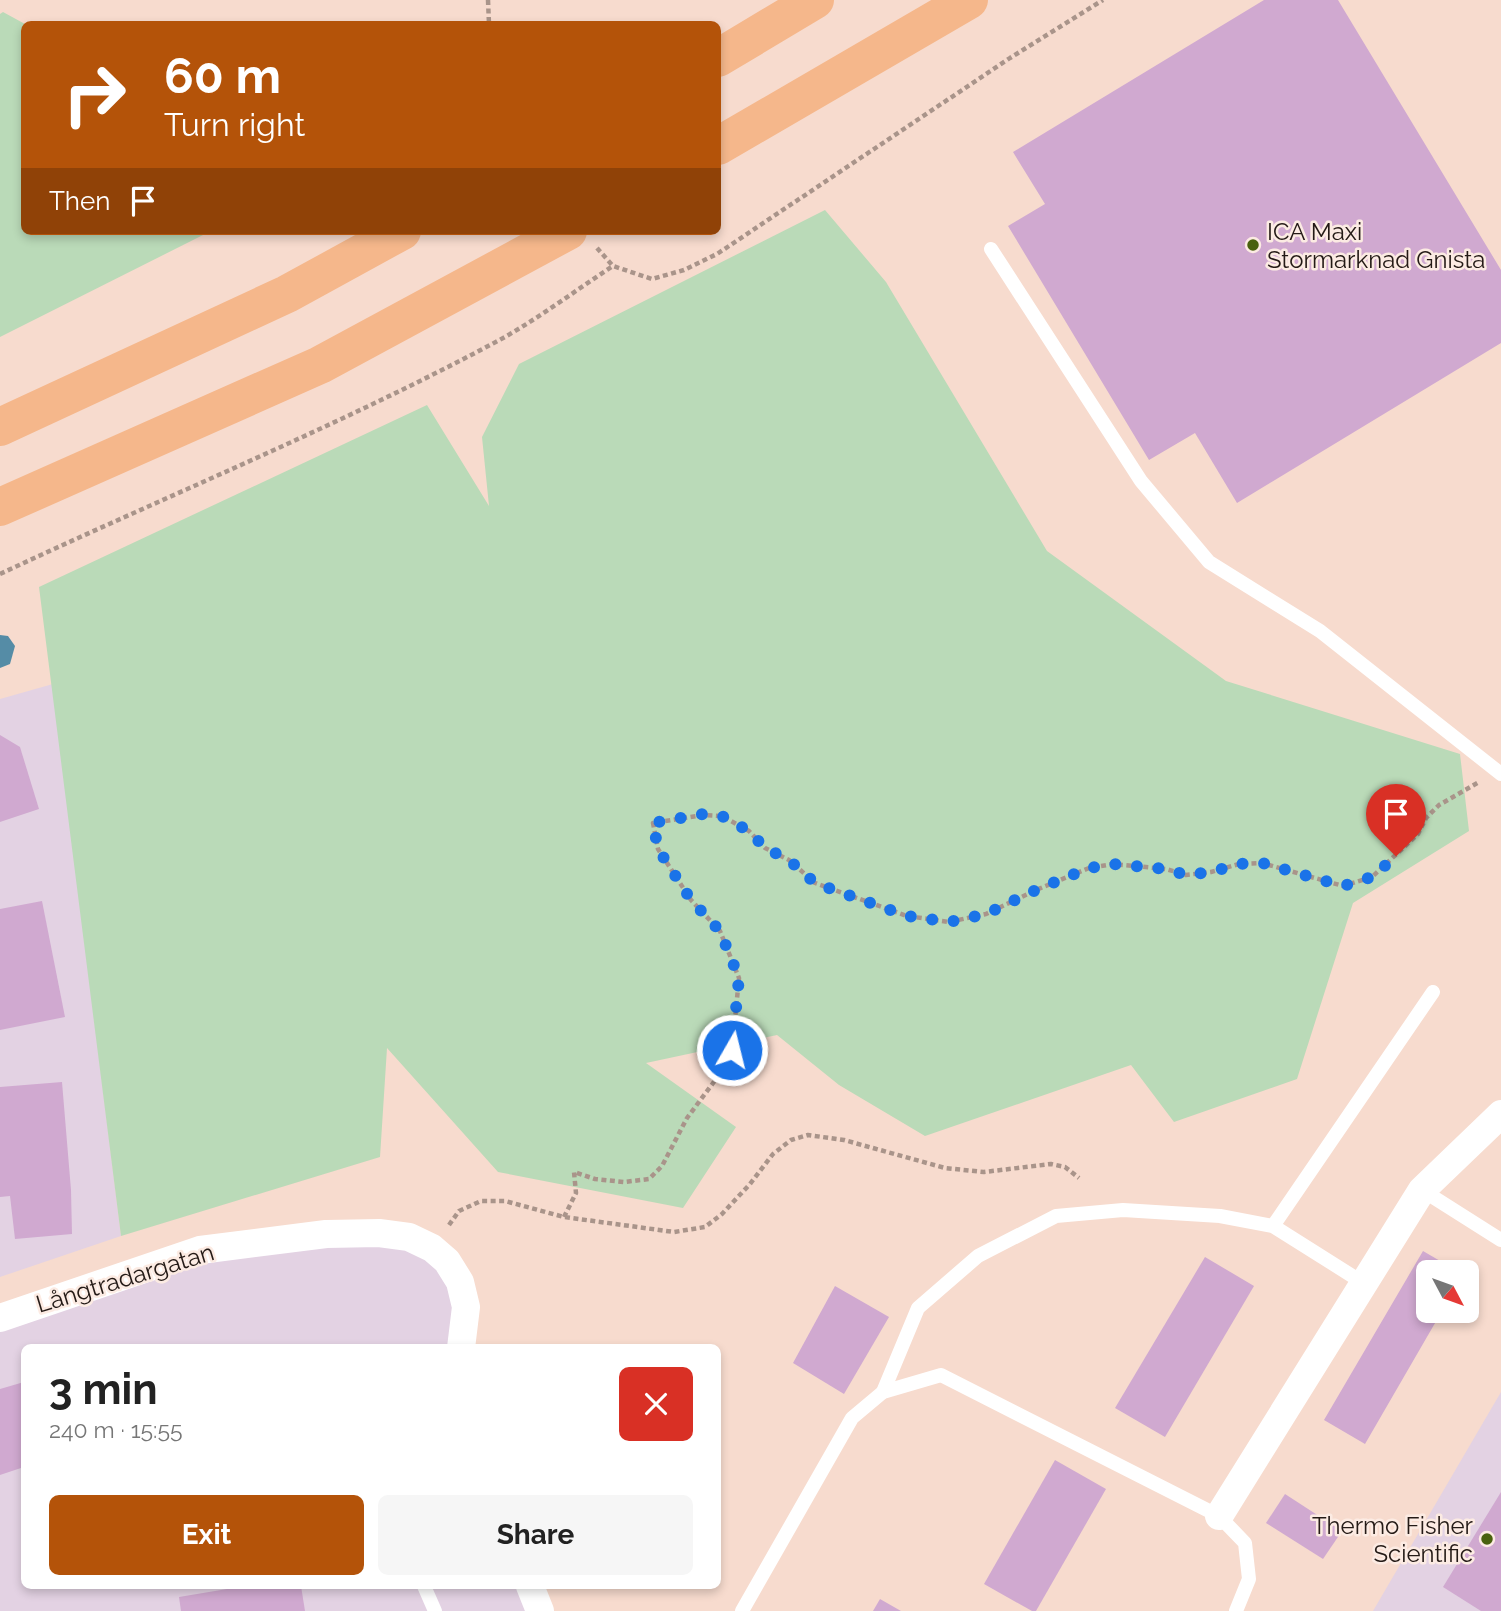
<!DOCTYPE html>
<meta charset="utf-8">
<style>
body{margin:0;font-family:Raleway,sans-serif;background:#f6f6f6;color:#222;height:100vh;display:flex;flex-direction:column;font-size:26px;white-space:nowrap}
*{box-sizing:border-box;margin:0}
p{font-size:23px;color:#767676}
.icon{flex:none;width:38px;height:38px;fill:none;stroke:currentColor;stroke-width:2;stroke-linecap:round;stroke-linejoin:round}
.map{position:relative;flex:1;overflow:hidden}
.drawer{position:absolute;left:21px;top:1344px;width:700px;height:245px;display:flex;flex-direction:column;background:#fff;border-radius:10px;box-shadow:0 4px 10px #0003}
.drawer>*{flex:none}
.guide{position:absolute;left:21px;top:21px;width:700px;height:214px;border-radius:10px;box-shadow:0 4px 10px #0003;background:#b45309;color:#fff;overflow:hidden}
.needle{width:46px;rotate:131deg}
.controls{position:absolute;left:1416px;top:1260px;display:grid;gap:14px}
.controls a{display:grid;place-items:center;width:63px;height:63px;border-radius:10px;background:#fff;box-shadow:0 4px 10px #0003;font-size:35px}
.pin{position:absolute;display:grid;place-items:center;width:60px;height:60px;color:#fff;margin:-72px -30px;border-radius:50% 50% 50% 0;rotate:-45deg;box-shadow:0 0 7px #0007}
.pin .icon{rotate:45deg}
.me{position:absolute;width:77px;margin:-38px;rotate:8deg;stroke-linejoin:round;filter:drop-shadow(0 0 5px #0008)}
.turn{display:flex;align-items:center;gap:24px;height:147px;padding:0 28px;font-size:32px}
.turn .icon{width:91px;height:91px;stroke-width:2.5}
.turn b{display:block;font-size:49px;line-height:60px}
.then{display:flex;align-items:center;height:66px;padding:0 28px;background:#0003;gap:14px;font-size:26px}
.round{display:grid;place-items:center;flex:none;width:74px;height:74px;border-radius:10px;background:#f6f6f6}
.headline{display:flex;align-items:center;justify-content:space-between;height:119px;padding:0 28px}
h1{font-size:42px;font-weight:700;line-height:52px}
.action{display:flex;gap:14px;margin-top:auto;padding:14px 28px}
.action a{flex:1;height:80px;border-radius:10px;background:#b45309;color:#fff;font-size:28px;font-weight:700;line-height:80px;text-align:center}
.action a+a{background:#f6f6f6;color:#222}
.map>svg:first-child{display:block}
.industrial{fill:#e3d2e3}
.green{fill:#badab8}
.water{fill:#558ca6}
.building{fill:#d0a9d0}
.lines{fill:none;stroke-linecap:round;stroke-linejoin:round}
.path{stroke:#a9948a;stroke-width:4.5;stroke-dasharray:5 3.5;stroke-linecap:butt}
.lane{stroke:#fff;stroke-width:14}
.street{stroke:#fff;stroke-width:28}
.highway{stroke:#f5b78b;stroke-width:38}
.route{stroke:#1a73e8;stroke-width:12;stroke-dasharray:0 21.6}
.poi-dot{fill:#49610e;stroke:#fcebe3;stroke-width:2.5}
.labels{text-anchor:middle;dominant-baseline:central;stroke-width:5;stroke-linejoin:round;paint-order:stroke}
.poi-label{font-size:24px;fill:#241a16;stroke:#fcebe3;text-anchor:start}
.street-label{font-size:24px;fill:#241a16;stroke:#fcebe3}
</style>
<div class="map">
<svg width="1501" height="1611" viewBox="0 0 1501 1611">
<rect width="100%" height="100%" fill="#f7dbce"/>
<g class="industrial">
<polygon points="53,684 121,1236 0,1277 0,699"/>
<polygon points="379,1233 447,1261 461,1347 24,1348 24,1586 530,1586 541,1611 0,1611 0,1318 200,1250"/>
<polygon points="1501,1392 1501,1611 1373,1611"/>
</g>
<g class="green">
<polygon points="3,12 25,24 24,231 211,231 0,337 0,14"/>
<polygon points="825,210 886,282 1047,551 1226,681 1460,754 1469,831 1353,903 1297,1079 1174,1122 1131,1065 925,1136 839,1085 777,1035 646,1063 736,1127 683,1208 498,1172 387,1048 380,1157 121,1236 39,587 427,405 489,506 482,437 519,364"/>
</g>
<polygon class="water" points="0,635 8,636 15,646 10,664 0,668"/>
<g class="building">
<polygon points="1264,0 1338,0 1501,270 1501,343 1237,503 1195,433 1149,460 1008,226 1045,204 1013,152"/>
<polygon points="0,735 20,747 39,809 0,822"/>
<polygon points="42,901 65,1017 0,1030 0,909"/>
<polygon points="62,1082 71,1190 72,1234 15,1239 10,1196 0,1197 0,1087"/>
<polygon points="1423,1251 1459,1272 1428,1272 1428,1311 1442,1311 1365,1444 1324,1420"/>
<polygon points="1205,1257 1254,1286 1165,1437 1115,1408"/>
<polygon points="835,1286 889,1317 844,1394 793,1363"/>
<polygon points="24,1382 24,1467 0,1475 0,1389"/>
<polygon points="1055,1460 1106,1489 1036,1611 1032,1611 984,1584"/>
<polygon points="1501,1492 1501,1611 1481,1611 1443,1587"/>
<polygon points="1285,1494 1342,1531 1323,1559 1266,1523"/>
<polygon points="245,1586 301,1586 305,1611 181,1611 179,1597"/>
<polygon points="880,1599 901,1611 873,1611"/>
</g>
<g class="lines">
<g class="path">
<polyline points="488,0 489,24"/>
<polyline points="597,248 613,266 652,279 684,270 717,254 1010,58 1103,0"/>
<path d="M0 574C164 497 332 429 492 344 534 322 573 292 613 266"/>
<polyline points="564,1217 576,1193 574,1172 595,1179 624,1182 649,1179 662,1166 687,1118 722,1071 732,1050 739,978 720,931 691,900 658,849 653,823 703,815 722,816 749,831 765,848 789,860 815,883 907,916 949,922 986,914 1036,890 1089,868 1113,864 1166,869 1186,875 1211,872 1239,864 1262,863 1343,886 1372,877 1418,834 1426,818 1439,805 1479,782"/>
<polyline points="449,1225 459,1211 481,1201 505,1201 564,1217 674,1232 705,1227 722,1214 750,1184 773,1154 791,1140 808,1135 844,1140 945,1168 984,1172 1051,1164 1065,1167 1079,1178"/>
</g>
<g class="lane">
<polyline points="991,249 1141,481 1209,562 1320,631 1501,774"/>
<polyline points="1422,1190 1501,1240"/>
<polyline points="1273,1226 1433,992"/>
<polyline points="883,1392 918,1308 978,1256 1056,1216 1123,1210 1220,1216 1273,1226 1365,1284"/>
<polyline points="424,1586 435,1611"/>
<polyline points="742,1611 852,1418 883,1392 941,1375 1219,1516 1245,1543 1249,1579 1236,1611"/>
</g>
<g class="street">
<polyline points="0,1318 200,1250 326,1234 379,1233 409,1237 432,1248 447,1261 460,1282 466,1307 461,1348"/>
<polyline points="1219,1516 1422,1190 1501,1114"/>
<polyline points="530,1586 540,1611"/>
</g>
<g class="highway">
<polyline points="718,58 815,0"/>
<polyline points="718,146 969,0"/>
<polyline points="0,427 287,294 402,231"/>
<polyline points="0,507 320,365 568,231"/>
</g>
</g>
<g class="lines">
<polyline class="route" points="732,1050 739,978 720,931 691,900 658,849 653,823 703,814 722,816 749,831 765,848 789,860 815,883 907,916 949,922 986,914 1036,890 1089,868 1113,864 1166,869 1186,875 1211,872 1239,864 1262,863 1343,886 1372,877 1396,856"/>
</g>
<g class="poi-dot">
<circle cx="1253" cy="245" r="7"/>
<circle cx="1487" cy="1539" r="7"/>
</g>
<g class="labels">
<g class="poi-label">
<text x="1267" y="231">ICA Maxi<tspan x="1267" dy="28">Stormarknad Gnista</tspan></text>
<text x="1473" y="1525" text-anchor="end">Thermo Fisher<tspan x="1473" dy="28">Scientific</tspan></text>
</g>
<g class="street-label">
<text transform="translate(125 1278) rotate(-17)">Långtradargatan</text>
</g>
</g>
</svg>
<div class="controls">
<a><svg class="needle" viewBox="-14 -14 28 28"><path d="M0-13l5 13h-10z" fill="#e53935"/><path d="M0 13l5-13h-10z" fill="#767676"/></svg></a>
</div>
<div class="pin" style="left:1396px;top:856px;background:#d93025"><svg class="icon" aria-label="arrive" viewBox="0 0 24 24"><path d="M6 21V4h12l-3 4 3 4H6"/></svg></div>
<svg class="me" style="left:732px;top:1050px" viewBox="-20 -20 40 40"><circle r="17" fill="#1a73e8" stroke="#fff" stroke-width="3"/><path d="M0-11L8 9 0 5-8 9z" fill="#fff"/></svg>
<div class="guide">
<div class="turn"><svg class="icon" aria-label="right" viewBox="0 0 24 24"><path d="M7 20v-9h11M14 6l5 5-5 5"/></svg><div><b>60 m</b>Turn right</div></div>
<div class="then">Then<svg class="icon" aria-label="arrive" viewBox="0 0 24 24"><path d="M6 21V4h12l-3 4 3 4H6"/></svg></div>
</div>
<section class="drawer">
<div class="headline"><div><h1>3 min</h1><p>240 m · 15:55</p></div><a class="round" style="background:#d93025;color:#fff"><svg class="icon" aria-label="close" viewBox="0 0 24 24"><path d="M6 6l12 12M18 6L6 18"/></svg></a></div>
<div class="action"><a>Exit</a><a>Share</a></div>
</section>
</div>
